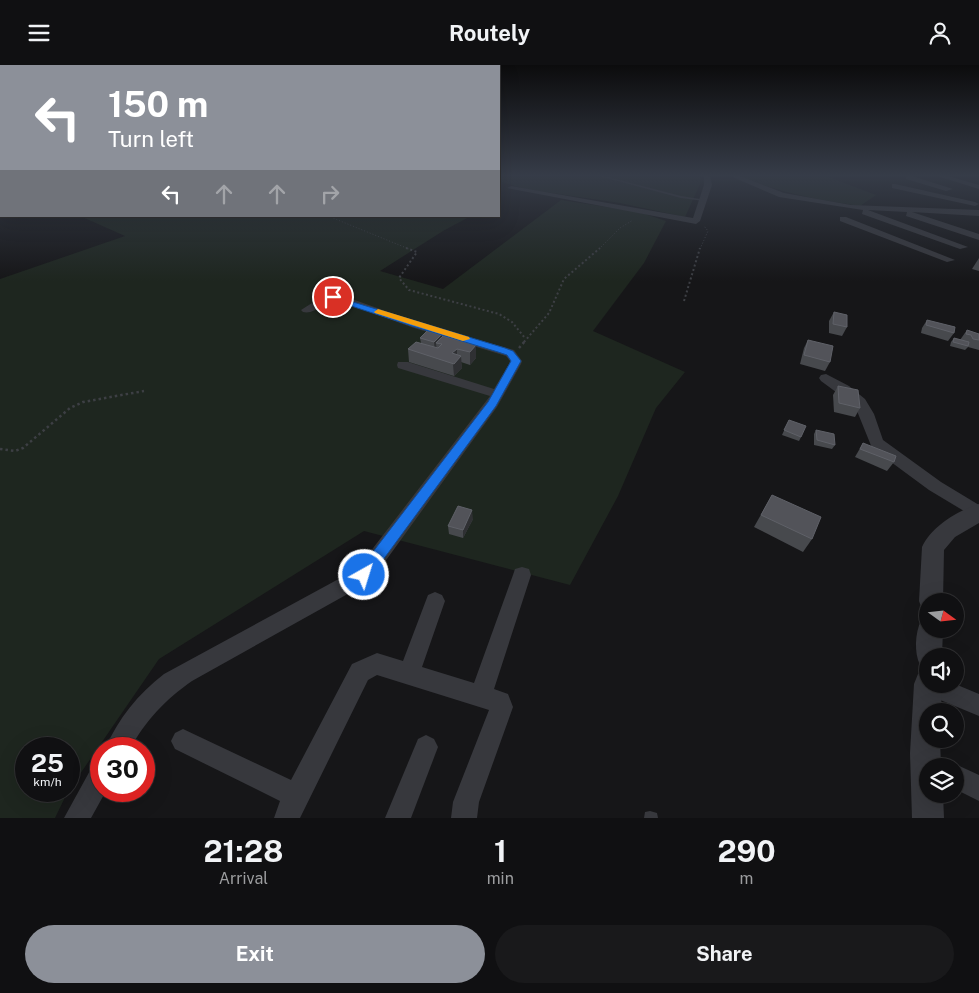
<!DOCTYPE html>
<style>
body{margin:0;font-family:"Public Sans",sans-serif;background:#19191b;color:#f1f3f6;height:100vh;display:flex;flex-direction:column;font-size:19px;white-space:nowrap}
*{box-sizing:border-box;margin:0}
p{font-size:16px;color:#9c9d9f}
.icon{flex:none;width:28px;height:28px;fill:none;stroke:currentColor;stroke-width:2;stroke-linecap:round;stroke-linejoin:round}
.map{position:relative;height:753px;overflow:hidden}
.panel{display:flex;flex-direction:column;background:#101012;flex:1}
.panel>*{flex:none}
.guide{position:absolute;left:0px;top:0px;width:500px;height:152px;box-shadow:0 5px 20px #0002,0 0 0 1px #303032;background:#8c9099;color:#fff;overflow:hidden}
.needle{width:32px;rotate:105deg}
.tools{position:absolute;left:919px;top:528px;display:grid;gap:10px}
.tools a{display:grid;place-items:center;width:45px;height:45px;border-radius:50%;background:#101012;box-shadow:0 5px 20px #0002,0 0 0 1px #303032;font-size:25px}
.speed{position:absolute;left:15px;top:672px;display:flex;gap:10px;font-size:25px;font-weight:700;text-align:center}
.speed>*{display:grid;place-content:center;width:65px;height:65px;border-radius:50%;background:#101012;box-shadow:0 5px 20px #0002,0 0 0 1px #303032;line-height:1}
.speed small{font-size:12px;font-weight:400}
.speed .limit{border:8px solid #d22;background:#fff;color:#111}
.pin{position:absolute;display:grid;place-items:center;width:42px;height:42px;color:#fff;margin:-21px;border:2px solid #fff;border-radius:50%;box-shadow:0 1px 5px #0007}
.me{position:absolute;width:55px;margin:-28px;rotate:39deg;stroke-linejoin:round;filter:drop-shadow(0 0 4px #0008)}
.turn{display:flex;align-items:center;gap:18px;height:105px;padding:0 25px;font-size:22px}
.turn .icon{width:65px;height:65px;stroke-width:2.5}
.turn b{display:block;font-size:35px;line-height:42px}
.lanes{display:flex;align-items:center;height:48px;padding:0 25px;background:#0003;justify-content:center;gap:25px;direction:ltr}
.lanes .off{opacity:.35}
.eta{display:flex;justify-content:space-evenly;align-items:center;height:85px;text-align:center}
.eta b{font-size:30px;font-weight:700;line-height:35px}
.button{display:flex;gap:10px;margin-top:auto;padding:10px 25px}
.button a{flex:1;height:58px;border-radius:30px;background:#8c9099;color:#fff;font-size:20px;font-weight:700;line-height:58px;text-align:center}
.button a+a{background:#19191b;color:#f1f3f6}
header{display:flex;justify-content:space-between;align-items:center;height:65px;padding:0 25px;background:#101012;font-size:22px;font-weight:700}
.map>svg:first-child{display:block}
.green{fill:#1e261f}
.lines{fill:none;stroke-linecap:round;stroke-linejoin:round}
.path-far2{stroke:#3d3f44;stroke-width:1;stroke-dasharray:1 2;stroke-linecap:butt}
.path-far1{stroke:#3d3f44;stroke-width:2;stroke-dasharray:2 2.5;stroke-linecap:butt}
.path{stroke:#3d3f44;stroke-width:2.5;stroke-dasharray:2.5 3;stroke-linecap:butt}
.service{fill:#37383d;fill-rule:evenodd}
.minor{fill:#37383d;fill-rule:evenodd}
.tertiary{fill:#37383d;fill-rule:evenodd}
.wall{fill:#47494d}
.shaded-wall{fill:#2f3033}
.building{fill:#525359;stroke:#5f6168}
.route{fill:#1a73e8;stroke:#114b97}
.slow{fill:#f59e0b}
</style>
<header><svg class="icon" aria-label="menu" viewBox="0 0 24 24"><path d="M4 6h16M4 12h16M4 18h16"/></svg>Routely<svg class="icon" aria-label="person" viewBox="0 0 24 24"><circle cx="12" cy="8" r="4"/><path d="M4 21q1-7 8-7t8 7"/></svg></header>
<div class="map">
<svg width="979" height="753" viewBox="0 0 979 753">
<rect width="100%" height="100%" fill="#161618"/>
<g class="green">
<polygon points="499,111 701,111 700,119 685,152 620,138 525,124 499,116"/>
<path d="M741 111H826L876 130 860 141C818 135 780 128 741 111Z"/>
<polygon points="561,135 639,147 666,156 644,198 593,266 685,307 656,343 618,431 570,520 364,466 159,594 69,725 69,684 26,684 26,726 68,726 55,753 0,753 0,214 125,171 80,151 471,151 443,166 380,206 443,224"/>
</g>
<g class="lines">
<g class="path-far2">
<polyline points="328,151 409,184"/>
<polyline points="599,184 620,163 633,155"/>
<polyline points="700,184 708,166 704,161"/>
</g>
<g class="path-far1">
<polyline points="406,183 417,187 399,213 409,225 499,249 512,257 525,273"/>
<polyline points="684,236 700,183"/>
<polyline points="524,277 549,248 564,214 600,183"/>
</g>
<g class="path">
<polyline points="519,283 525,276"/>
<polyline points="0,384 15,386 23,383 70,343 83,337 144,326"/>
</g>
<g class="service">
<polygon points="599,111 604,111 681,131 706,135 704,136 681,133"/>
<polygon points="650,746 657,748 658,753 644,753 645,747"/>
</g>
<g class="minor">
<polygon points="704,111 710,111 712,120 700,156 696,159 507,123 511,121 693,153 704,120"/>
<polygon points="730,111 740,111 784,128 851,140 979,145 979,151 912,147 979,169 979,175 906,151 907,147 868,145 968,182 960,184 862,149 863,145 779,132"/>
<polygon points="906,111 912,111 953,124 946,126 906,114"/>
<polygon points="937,111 948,111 979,120 979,124"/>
<rect x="0" y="118" width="1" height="4"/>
<polygon points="895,119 975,137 979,139 975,141 892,123 892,119"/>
<rect x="0" y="136" width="1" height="4"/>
<polygon points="840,152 846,152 955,195 947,197 840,156"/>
<path d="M338 229 419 258 514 285 522 296 521 299 497 342 371 516 192 616C165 635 146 655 130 684H105C118 654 138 629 164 609L357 504 490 331 398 303 397 300 398 297H408L494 324 509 299 510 296 506 291 411 262 337 235C325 236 315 250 303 247L301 245 323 231Z"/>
<polygon points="826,309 849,321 865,334 874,349 883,375 941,417 979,440 979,455 929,425 872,383 855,341 821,316 819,313 821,310"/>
<polygon points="522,502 529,504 531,510 494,624 508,629 513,642 479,737 477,753 451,753 453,737 489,645 377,610 368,615 300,753 274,753 280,736 175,684 171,676 175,668 183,664 291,715 352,599 377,588 403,596 428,530 435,527 442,530 445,536 422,602 474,618 513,510 515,504"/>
<polygon points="928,609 928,619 955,619 979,629 979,651 921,627 918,619 921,611"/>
<polygon points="426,670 434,674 438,682 411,753 385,753 418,674"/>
<polygon points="101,699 101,726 106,726 91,753 64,753 92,702"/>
<polygon points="955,699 979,710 979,736 955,724 955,701 949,701"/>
</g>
<g class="tertiary">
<path d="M979 439V458L955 472 944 485 943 536H928V546L922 544 919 536 922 482C932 461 957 446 979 439Z"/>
<path d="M928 553V564H943L942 591H928V603L920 600C914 587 915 569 921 555Z"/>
<polygon points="928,605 928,619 942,619 941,646 928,646 928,674 940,674 941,701 928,701 928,729 943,729 944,753 912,753 910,688 914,619 918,609"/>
</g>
</g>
<g class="wall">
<polygon points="979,193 979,206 972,204"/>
<polygon points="834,247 847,262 842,271 829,268 829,256"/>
<polygon points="927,255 954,268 948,276 921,268 922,263"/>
<polygon points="967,265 979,269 979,285 968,282 965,285 950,281 951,277 954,273 960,275"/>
<polygon points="441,270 441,273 476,280 476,293 470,300 461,297 462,303 454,311 409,297 408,284 421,278 420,273"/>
<polygon points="808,275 830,297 825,306 800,299 804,283"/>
<polygon points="838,321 860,343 855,352 834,347 833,330"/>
<polygon points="789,355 801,372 799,376 782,370"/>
<polygon points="816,365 835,380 832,384 814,380 814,369"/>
<polygon points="863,378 894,397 887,406 855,392"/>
<polygon points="772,430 812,474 803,487 754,462"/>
<polygon points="473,454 463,473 449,469 448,461"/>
</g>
<g class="shaded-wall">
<polygon points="441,270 441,279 436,278 437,287 435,289 434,277"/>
<polygon points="476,280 476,293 470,300 470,287"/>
<polygon points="457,284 457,295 461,291 462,303 454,311 452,288"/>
<polygon points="472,445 473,454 463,473 463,465"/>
</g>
<g class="building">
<polygon points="834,247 847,250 847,262 833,259"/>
<polygon points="927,255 955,262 954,268 926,260"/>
<polygon points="967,265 979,269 979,275 973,274 971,270 966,269"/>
<polygon points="427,266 441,270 434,277 420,273"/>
<polygon points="443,271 476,280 470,287 457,284 452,288 461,291 454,299 408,284 416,277 438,283 442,279 436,278"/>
<polygon points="954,273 969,277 968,281 953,277"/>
<polygon points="808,275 833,281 830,297 804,290"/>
<polygon points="838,321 858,325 860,343 839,338"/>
<polygon points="789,355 806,361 801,372 784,365"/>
<polygon points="816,365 834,369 835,380 817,375"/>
<polygon points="863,378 896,391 894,397 860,384"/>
<polygon points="772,430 821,452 812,474 761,450"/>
<polygon points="458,441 472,445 463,465 448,461"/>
</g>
<linearGradient id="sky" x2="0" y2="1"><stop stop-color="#0c0c0d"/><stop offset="0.51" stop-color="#363c48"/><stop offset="1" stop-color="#363c48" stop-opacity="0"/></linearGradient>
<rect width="979" height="216" fill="url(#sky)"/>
<polygon class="route" points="330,230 505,283 513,286 521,296 496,341 369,514 364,516 359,514 357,510 359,505 488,337 511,296 507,290 498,287 412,261 330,234"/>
<polygon class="slow" points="378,244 469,272 470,274 463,276 375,248 374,247"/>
</svg>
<div class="tools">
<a><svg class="needle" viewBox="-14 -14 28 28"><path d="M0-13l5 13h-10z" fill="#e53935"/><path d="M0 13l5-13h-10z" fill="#9c9d9f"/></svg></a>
<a><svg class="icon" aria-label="sound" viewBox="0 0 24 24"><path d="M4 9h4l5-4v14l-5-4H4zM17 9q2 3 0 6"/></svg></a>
<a><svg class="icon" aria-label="search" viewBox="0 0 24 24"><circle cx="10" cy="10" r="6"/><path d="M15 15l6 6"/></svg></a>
<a><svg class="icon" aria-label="layers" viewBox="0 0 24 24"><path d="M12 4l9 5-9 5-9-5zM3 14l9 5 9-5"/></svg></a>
</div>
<div class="speed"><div>25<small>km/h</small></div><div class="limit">30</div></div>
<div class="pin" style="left:333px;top:232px;background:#d93025"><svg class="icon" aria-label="arrive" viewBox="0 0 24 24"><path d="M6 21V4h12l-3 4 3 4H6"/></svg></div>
<svg class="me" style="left:364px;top:510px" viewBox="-20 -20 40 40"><circle r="17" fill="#1a73e8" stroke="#fff" stroke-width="3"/><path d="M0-11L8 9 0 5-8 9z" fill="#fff"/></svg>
<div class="guide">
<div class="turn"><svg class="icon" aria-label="left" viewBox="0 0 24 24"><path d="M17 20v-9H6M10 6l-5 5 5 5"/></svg><div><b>150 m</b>Turn left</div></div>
<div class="lanes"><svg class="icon" aria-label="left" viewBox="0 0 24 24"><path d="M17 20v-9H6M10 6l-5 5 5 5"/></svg><svg class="icon off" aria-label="ahead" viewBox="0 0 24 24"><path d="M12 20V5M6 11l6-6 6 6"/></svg><svg class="icon off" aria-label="ahead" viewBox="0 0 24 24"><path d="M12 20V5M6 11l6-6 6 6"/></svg><svg class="icon off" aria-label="right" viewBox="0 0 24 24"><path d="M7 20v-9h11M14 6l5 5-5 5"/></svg></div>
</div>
</div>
<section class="panel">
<div class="eta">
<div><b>21:28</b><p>Arrival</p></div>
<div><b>1</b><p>min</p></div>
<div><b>290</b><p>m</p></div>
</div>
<div class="button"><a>Exit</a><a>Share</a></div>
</section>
